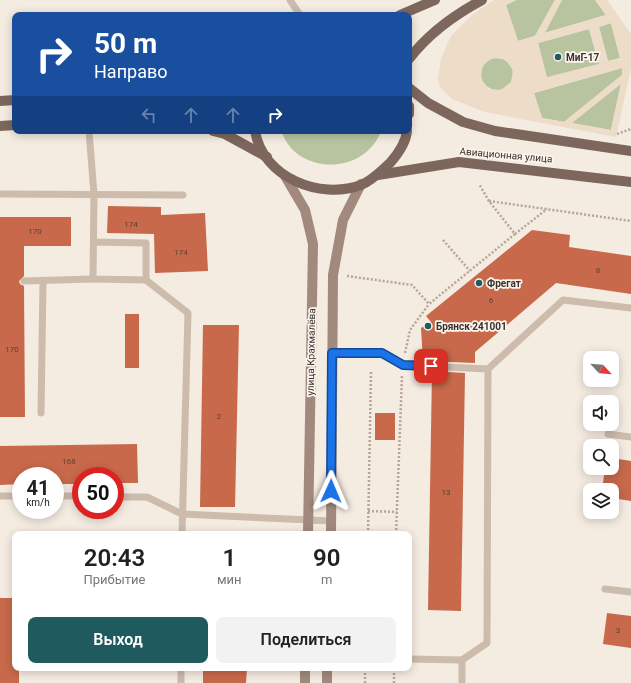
<!DOCTYPE html>
<html lang="ru">
<meta charset="utf-8">
<style>
body{margin:0;font-family:Roboto,sans-serif;background:#f2f2f2;color:#222;height:100vh;display:flex;flex-direction:column;font-size:15px;white-space:nowrap}
*{box-sizing:border-box;margin:0}
p{font-size:13px;color:#767676}
.icon{flex:none;width:22px;height:22px;fill:none;stroke:currentColor;stroke-width:2;stroke-linecap:round;stroke-linejoin:round}
.map{position:relative;flex:1;overflow:hidden}
.panel{position:absolute;left:12px;top:531px;width:400px;height:140px;display:flex;flex-direction:column;background:#fff;border-radius:8px;box-shadow:0 2px 10px #0003}
.panel>*{flex:none}
.banner{position:absolute;left:12px;top:12px;width:400px;height:122px;border-radius:8px;box-shadow:0 2px 10px #0003;background:#1a4fa0;color:#fff;overflow:hidden}
.needle{width:26px;rotate:116deg}
.fabs{position:absolute;left:583px;top:351px;display:grid;gap:8px}
.fabs a{display:grid;place-items:center;width:36px;height:36px;border-radius:8px;background:#fff;box-shadow:0 2px 10px #0003;font-size:20px}
.speed{position:absolute;left:12px;top:467px;display:flex;gap:8px;font-size:20px;font-weight:700;text-align:center}
.speed>*{display:grid;place-content:center;width:52px;height:52px;border-radius:50%;background:#fff;box-shadow:0 2px 10px #0003;line-height:1}
.speed small{font-size:10px;font-weight:400}
.speed .limit{border:6px solid #d22;background:#fff;color:#111}
.pin{position:absolute;display:grid;place-items:center;width:34px;height:34px;color:#fff;margin:-17px;border-radius:8px;box-shadow:0 2px 6px #0006}
.me{position:absolute;width:44px;margin:-22px;rotate:1deg;stroke-linejoin:round;filter:drop-shadow(0 0 3px #0008)}
.turn{display:flex;align-items:center;gap:14px;height:84px;padding:0 16px;font-size:18px}
.turn .icon{width:52px;height:52px;stroke-width:2.5}
.turn b{display:block;font-size:28px;line-height:34px}
.lanes{display:flex;align-items:center;height:38px;padding:0 16px;background:#0003;justify-content:center;gap:20px;direction:ltr}
.lanes .off{opacity:.35}
.eta{display:flex;justify-content:space-evenly;align-items:center;height:68px;text-align:center}
.eta b{font-size:24px;font-weight:600;line-height:28px}
.cta{display:flex;gap:8px;margin-top:auto;padding:8px 16px}
.cta a{flex:1;height:46px;border-radius:8px;background:#1f5a5e;color:#fff;font-size:16px;font-weight:600;line-height:46px;text-align:center}
.cta a+a{background:#f2f2f2;color:#222}
.map>svg:first-child{display:block}
.green{fill:#b8c4a0}
.plaza{fill:#ecdcc8;fill-rule:evenodd}
.building{fill:#c8694b}
.lines{fill:none;stroke-linecap:round;stroke-linejoin:round}
.path{stroke:#b9a596;stroke-width:2.5;stroke-dasharray:2 2;stroke-linecap:butt}
.lane{stroke:#cdbbac;stroke-width:7}
.secondary{stroke:#a18a7d;stroke-width:10}
.primary{stroke:#7d675c;stroke-width:10}
.route-casing{stroke:#114b97;stroke-width:10}
.route{stroke:#1a73e8;stroke-width:7}
.poi-dot{fill:#1f5a5e;stroke:#fbf5ee;stroke-width:1.5}
.labels{text-anchor:middle;dominant-baseline:central;stroke-width:3.5;stroke-linejoin:round;paint-order:stroke}
.number-label{font-size:8px;fill:#5e3e33}
.poi-label{font-size:10px;font-weight:bold;fill:#3b302b;stroke:#fbf5ee;text-anchor:start}
.street-label{font-size:10px;fill:#3b302b;stroke:#fbf5ee}
</style>
<div class="map">
<svg width="631" height="683" viewBox="0 0 631 683">
<rect width="100%" height="100%" fill="#f4ebe1"/>
<g class="green">
<polygon points="516,0 555,0 535,36 518,41 506,5"/>
<polygon points="562,0 595,0 606,15 544,33"/>
<polygon points="611,23 620,58 608,61 599,27"/>
<polygon points="589,29 599,64 547,78 538,43"/>
<circle cx="497" cy="74" r="16"/>
<polygon points="622,68 622,75 564,122 542,118 534,93"/>
<polygon points="621,83 611,130 571,123"/>
<path d="M281 131H381C369 164 327 174 299 155 290 149 285 140 281 131Z"/>
</g>
<path class="plaza" d="M494 0H516L506 5 518 41 535 36 555 0H562L545 33 606 15 595 0H607L631 34V68L616 137 485 112 452 99 440 87 438 79 441 59 451 36 473 14ZM611 23 620 58 608 61 599 27ZM589 29 599 64 547 77 538 43ZM492 58 505 59 513 70 511 82 501 90 489 89 481 79 482 66ZM622 68V75L564 122 542 118 534 93ZM621 84 611 130 572 123Z"/>
<g class="building">
<polygon points="108,206 161,207 161,215 205,213 208,271 155,273 154,234 107,233"/>
<polygon points="0,217 71,217 71,246 24,246 24,276 19,281 20,284 24,286 25,417 0,417"/>
<polygon points="532,230 570,235 569,247 631,256 631,294 556,283 475,352 475,363 423,361 421,328 431,322 426,316"/>
<rect x="125" y="314" width="14" height="54"/>
<polygon points="203,325 239,325 235,507 200,507"/>
<polygon points="432,371 465,373 461,611 428,610"/>
<rect x="375" y="413" width="20" height="27"/>
<polygon points="137,444 138,483 115,483 115,476 81,476 81,484 55,484 55,476 21,476 21,484 0,485 0,446"/>
<polygon points="612,458 631,461 631,501 612,498 612,490 602,490 605,468 612,468"/>
<polygon points="0,598 15,598 15,668 19,668 19,683 0,683"/>
<polygon points="607,613 631,616 631,648 603,644"/>
<polygon points="203,668 247,668 246,683 203,683"/>
</g>
<g class="lines">
<g class="path">
<polyline points="617,134 631,129"/>
<polyline points="489,201 631,221"/>
<polyline points="515,234 547,209"/>
<polyline points="443,240 470,271"/>
<polyline points="347,276 412,285 429,304 515,234 489,201 479,184"/>
<polyline points="405,353 410,330 429,304"/>
<polyline points="368,511 397,512"/>
<polyline points="368,534 371,371"/>
<polyline points="396,534 402,376"/>
<polyline points="365,683 365,668"/>
<polyline points="394,683 394,668"/>
</g>
<g class="lane">
<polyline points="290,0 300,15"/>
<polyline points="89,131 94,194 93,279 146,280 146,243 94,242"/>
<polyline points="0,194 183,195"/>
<polyline points="146,280 188,313 182,534"/>
<polyline points="24,281 93,279"/>
<polyline points="332,353 382,353 403,365 488,369 487,643 462,660 462,683"/>
<polyline points="488,369 563,300 631,308"/>
<polyline points="41,413 43,281"/>
<polyline points="608,434 631,437"/>
<polyline points="0,496 21,496"/>
<polyline points="55,496 81,496"/>
<polyline points="115,497 147,497 182,514 331,521"/>
<polyline points="605,589 631,592"/>
<polyline points="409,659 462,660"/>
<polyline points="181,683 181,668"/>
</g>
<g class="secondary">
<polyline points="285,176 305,210 313,244 308,534"/>
<polyline points="331,534 333,275 343,220 361,184"/>
<polyline points="305,683 305,668"/>
<polyline points="327,683 327,668"/>
</g>
<g class="primary">
<polyline points="400,15 435,0"/>
<path d="M409 59C428 34 454 15 482 0"/>
<polyline points="409,88 428,103 463,122 495,131 631,151"/>
<polyline points="0,101 15,100"/>
<polyline points="409,106 409,114"/>
<polyline points="0,126 15,125"/>
<polyline points="213,131 225,134 267,157"/>
<path d="M255 131C263 178 320 200 361 185 373 180 381 171 390 163 397 155 406 142 407 131"/>
<polyline points="378,175 459,162 631,182"/>
</g>
</g>
<g class="lines">
<g class="route-casing">
<polyline id="route" points="331,491 332,353 382,353 403,365 431,366"/>
</g>
<use href="#route" class="route"/>
</g>
<g class="poi-dot">
<circle cx="558" cy="57" r="4"/>
<circle cx="479" cy="283" r="4"/>
<circle cx="428" cy="326" r="4"/>
</g>
<g class="labels">
<g class="number-label">
<text x="131" y="224">174</text>
<text x="35" y="231">170</text>
<text x="181" y="252">174</text>
<text x="598" y="270">8</text>
<text x="491" y="300">6</text>
<text x="12" y="349">170</text>
<text x="219" y="416">2</text>
<text x="69" y="461">168</text>
<text x="446" y="492">13</text>
<text x="618" y="630">3</text>
</g>
<g class="poi-label">
<text x="566" y="57">МиГ-17</text>
<text x="487" y="283">Фрегат</text>
<text x="436" y="326">Брянск 241001</text>
</g>
<g class="street-label">
<text transform="translate(506 155) rotate(5)">Авиационная улица</text>
<text transform="translate(311 352) rotate(-89)">улица Крахмалёва</text>
</g>
</g>
</svg>
<div class="fabs">
<a><svg class="needle" viewBox="-14 -14 28 28"><path d="M0-13l5 13h-10z" fill="#e53935"/><path d="M0 13l5-13h-10z" fill="#767676"/></svg></a>
<a><svg class="icon" aria-label="sound" viewBox="0 0 24 24"><path d="M4 9h4l5-4v14l-5-4H4zM17 9q2 3 0 6"/></svg></a>
<a><svg class="icon" aria-label="search" viewBox="0 0 24 24"><circle cx="10" cy="10" r="6"/><path d="M15 15l6 6"/></svg></a>
<a><svg class="icon" aria-label="layers" viewBox="0 0 24 24"><path d="M12 4l9 5-9 5-9-5zM3 14l9 5 9-5"/></svg></a>
</div>
<div class="speed"><div>41<small>km/h</small></div><div class="limit">50</div></div>
<div class="pin" style="left:431px;top:366px;background:#d93025"><svg class="icon" aria-label="arrive" viewBox="0 0 24 24"><path d="M6 21V4h12l-3 4 3 4H6"/></svg></div>
<svg class="me" style="left:331px;top:491px" viewBox="-20 -20 40 40"><path d="M0-17L14 15 0 8-14 15z" fill="#1a73e8" stroke="#fff" stroke-width="4"/></svg>
<div class="banner">
<div class="turn"><svg class="icon" aria-label="right" viewBox="0 0 24 24"><path d="M7 20v-9h11M14 6l5 5-5 5"/></svg><div><b>50 m</b>Направо</div></div>
<div class="lanes"><svg class="icon off" aria-label="left" viewBox="0 0 24 24"><path d="M17 20v-9H6M10 6l-5 5 5 5"/></svg><svg class="icon off" aria-label="ahead" viewBox="0 0 24 24"><path d="M12 20V5M6 11l6-6 6 6"/></svg><svg class="icon off" aria-label="ahead" viewBox="0 0 24 24"><path d="M12 20V5M6 11l6-6 6 6"/></svg><svg class="icon" aria-label="right" viewBox="0 0 24 24"><path d="M7 20v-9h11M14 6l5 5-5 5"/></svg></div>
</div>
<section class="panel">
<div class="eta">
<div><b>20:43</b><p>Прибытие</p></div>
<div><b>1</b><p>мин</p></div>
<div><b>90</b><p>m</p></div>
</div>
<div class="cta"><a>Выход</a><a>Поделиться</a></div>
</section>
</div>
